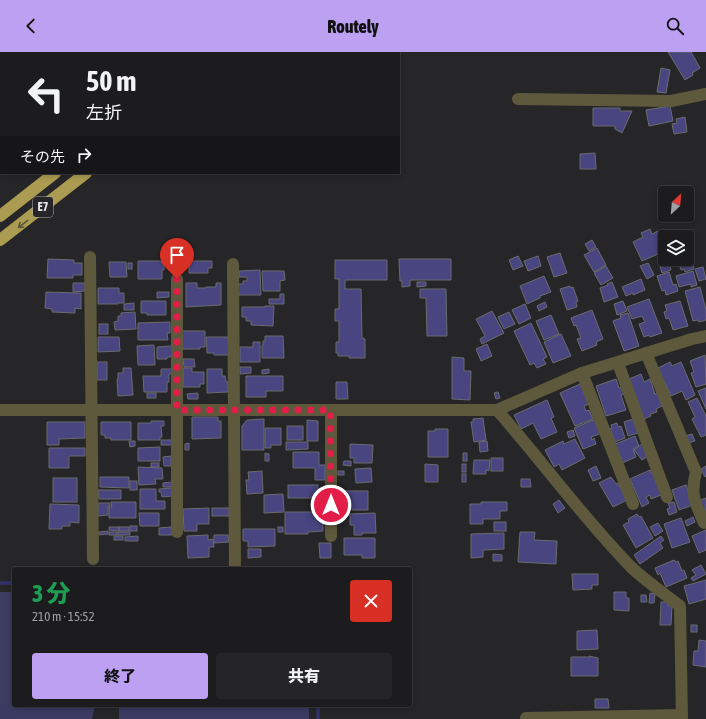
<!DOCTYPE html>
<html lang="ja">
<meta charset="utf-8">
<style>
body{margin:0;font-family:"Asap Condensed","Noto Sans JP",sans-serif;background:#252528;color:#f1f3f6;height:100vh;display:flex;flex-direction:column;font-size:15px;white-space:nowrap}
*{box-sizing:border-box;margin:0}
p{font-size:13px;color:#a0a1a4}
.icon{flex:none;width:22px;height:22px;fill:none;stroke:currentColor;stroke-width:2;stroke-linecap:round;stroke-linejoin:round}
.map{position:relative;flex:1;overflow:hidden}
.details{position:absolute;left:12px;top:515px;width:400px;height:140px;display:flex;flex-direction:column;background:#1c1c1f;border-radius:4px;box-shadow:0 2px 6px #0003,0 0 0 1px #3a3a3d}
.details>*{flex:none}
.top-card{position:absolute;left:0px;top:0px;width:400px;height:122px;box-shadow:0 2px 6px #0003,0 0 0 1px #3a3a3d;background:#1c1c1f;color:#f1f3f6;overflow:hidden}
.needle{width:26px;rotate:26deg}
.tools{position:absolute;left:658px;top:134px;display:grid;gap:8px}
.tools a{display:grid;place-items:center;width:36px;height:36px;border-radius:4px;background:#1c1c1f;box-shadow:0 2px 6px #0003,0 0 0 1px #3a3a3d;font-size:20px}
.pin{position:absolute;display:grid;place-items:center;width:34px;height:34px;color:#fff;margin:-41px -17px;border-radius:50% 50% 50% 0;rotate:-45deg;box-shadow:0 0 4px #0007}
.pin .icon{rotate:45deg}
.me{position:absolute;width:44px;margin:-22px;rotate:0deg;stroke-linejoin:round;filter:drop-shadow(0 0 3px #0008)}
.turn{display:flex;align-items:center;gap:14px;height:84px;padding:0 20px;font-size:18px}
.turn .icon{width:52px;height:52px;stroke-width:2.5}
.turn b{display:block;font-size:28px;line-height:34px}
.then{display:flex;align-items:center;height:38px;padding:0 20px;background:#0003;gap:8px;font-size:15px}
.round{display:grid;place-items:center;flex:none;width:42px;height:42px;border-radius:4px;background:#252528}
.overview{display:flex;align-items:center;justify-content:space-between;height:68px;padding:0 20px}
h1{font-size:24px;font-weight:800;line-height:30px;color:#1e9e55}
.button{display:flex;gap:8px;margin-top:auto;padding:8px 20px}
.button a{flex:1;height:46px;border-radius:4px;background:#bca0f2;color:#111;font-size:16px;font-weight:800;line-height:46px;text-align:center}
.button a+a{background:#252528;color:#f1f3f6}
header{display:flex;justify-content:space-between;align-items:center;height:52px;padding:0 20px;background:#bca0f2;color:#111;font-size:18px;font-weight:800}
.map>svg:first-child{display:block}
.green{fill:#3c3b62}
.lines{fill:none;stroke-linecap:round;stroke-linejoin:round}
.stream{stroke:#34306a;stroke-width:3.5}
.building{fill:#484581;stroke:#6b6b6f}
.minor{stroke:#5e593c;stroke-width:12}
.highway{stroke:#ab9c51;stroke-width:12}
.oneway{stroke:#5b5539}
.route{stroke:#e11d48;stroke-width:7;stroke-dasharray:0 12.6}
.labels{text-anchor:middle;dominant-baseline:central;stroke-width:3.5;stroke-linejoin:round;paint-order:stroke}
.shield{fill:#262629;stroke:#aeaeb0;stroke-width:1}
.shield-label{font-size:12px;font-weight:bold;fill:#e8e8ea}
</style>
<header><svg class="icon" aria-label="back" viewBox="0 0 24 24"><path d="M15 5l-7 7 7 7"/></svg>Routely<svg class="icon" aria-label="search" viewBox="0 0 24 24"><circle cx="10" cy="10" r="6"/><path d="M15 15l6 6"/></svg></header>
<div class="map">
<svg width="706" height="667" viewBox="0 0 706 667">
<rect width="100%" height="100%" fill="#262629"/>
<g class="green">
<polygon points="0,540 14,540 14,653 95,653 92,667 0,667"/>
<rect x="119" y="653" width="190" height="14"/>
</g>
<g class="lines">
<g class="stream">
<polyline points="0,531 14,531"/>
<polyline points="318,653 318,667"/>
</g>
</g>
<g class="building">
<polygon points="668,0 691,0 700,16 692,21 693,23 685,28"/>
<polygon points="661,16 670,18 666,41 657,40"/>
<polygon points="670,54 673,69 649,74 646,58"/>
<polygon points="593,56 620,56 620,59 632,59 622,81 615,77 615,74 593,74"/>
<polygon points="685,65 687,80 674,82 672,72 677,71 676,67"/>
<polygon points="595,101 596,117 580,117 580,102"/>
<polygon points="650,177 652,182 658,179 665,195 665,199 642,209 633,190 643,185 641,181"/>
<polygon points="592,188 596,195 589,199 585,192"/>
<polygon points="597,196 606,213 594,220 584,203"/>
<polygon points="560,201 567,221 554,225 547,205"/>
<polygon points="518,204 523,214 513,218 509,208"/>
<polygon points="538,204 541,214 528,219 524,209"/>
<polygon points="690,204 694,217 685,220 684,217 681,218 679,212 682,211 681,207 687,207 687,205"/>
<polygon points="48,207 74,208 74,211 82,211 82,223 73,223 73,226 47,226"/>
<polygon points="399,207 451,207 451,228 410,228 410,234 402,235 402,229 400,229"/>
<polygon points="668,207 671,218 662,221 659,211"/>
<polygon points="335,208 387,208 387,228 345,228 345,237 361,237 362,286 365,287 365,306 349,306 349,304 338,304 338,301 336,301 336,290 339,290 339,269 335,269 335,257 339,257 339,227 335,227"/>
<polygon points="138,209 162,209 162,212 164,212 164,218 162,218 162,227 138,227"/>
<polygon points="172,209 179,209 180,220 172,220"/>
<polygon points="189,209 212,209 212,216 208,216 208,221 189,221"/>
<polygon points="109,210 126,210 127,225 110,225"/>
<rect x="128" y="211" width="4" height="6"/>
<polygon points="648,211 654,223 647,227 640,214"/>
<polygon points="606,214 613,226 601,233 594,221"/>
<polygon points="703,215 706,227 699,229 695,217"/>
<polygon points="260,218 261,243 239,243 238,232 243,232 243,229 247,229 247,225 239,225 239,219"/>
<polygon points="262,219 284,219 285,228 280,229 280,239 263,239"/>
<polygon points="693,219 697,233 691,235 691,232 679,235 676,224"/>
<polygon points="669,220 673,233 676,232 678,239 666,243 665,238 662,239 657,224"/>
<polygon points="544,224 551,240 540,244 540,246 527,252 520,234"/>
<polygon points="641,227 645,238 633,243 633,241 626,244 622,235"/>
<polygon points="417,230 426,230 426,234 417,235"/>
<polygon points="612,230 618,245 604,250 600,236 608,233 607,232"/>
<polygon points="73,231 85,231 85,239 73,240"/>
<polygon points="186,231 197,231 197,236 206,236 206,235 216,235 216,231 221,231 221,253 186,255"/>
<polygon points="570,234 571,236 573,235 578,249 576,250 577,255 567,258 560,237"/>
<polygon points="700,235 706,258 706,268 699,270 698,268 693,269 685,239"/>
<polygon points="98,236 119,236 119,241 124,241 124,251 118,251 118,252 98,252"/>
<polygon points="420,237 446,237 447,284 427,284 426,246 420,246"/>
<polygon points="46,240 81,241 81,257 75,256 75,261 52,260 52,257 45,256"/>
<polygon points="157,240 169,240 169,245 157,246"/>
<polygon points="280,242 284,242 284,252 269,252 269,247 280,247"/>
<polygon points="649,247 662,281 650,285 649,283 644,285 639,272 645,270 642,264 632,267 627,255"/>
<polygon points="141,249 166,249 166,263 147,263 147,261 141,261"/>
<polygon points="623,249 627,259 617,263 614,252"/>
<polygon points="680,249 688,274 673,278 669,266 666,267 664,260 667,259 665,253"/>
<polygon points="545,250 547,255 539,259 537,254"/>
<polygon points="134,251 134,258 124,258 124,252"/>
<polygon points="525,252 531,266 519,272 512,258"/>
<polygon points="265,254 274,254 273,274 251,273 251,269 246,269 246,265 242,265 242,255 265,255"/>
<polygon points="592,258 603,287 596,290 597,293 582,299 577,287 581,286 576,273 574,274 571,266"/>
<polygon points="492,259 504,281 482,292 480,287 485,284 476,267"/>
<polygon points="135,260 136,277 115,278 114,270 118,269 118,264 121,264 121,261"/>
<polygon points="509,260 515,272 504,277 498,265"/>
<polygon points="628,261 639,294 624,299 613,269 621,266 620,263"/>
<polygon points="551,263 559,282 544,288 536,269"/>
<polygon points="170,270 170,281 167,281 168,288 138,288 138,271"/>
<polygon points="531,271 547,305 543,307 546,312 537,316 534,311 530,313 514,279"/>
<rect x="99" y="272" width="9" height="10"/>
<polygon points="182,279 205,279 205,295 200,295 200,297 182,297"/>
<polygon points="561,282 571,304 553,311 544,290"/>
<polygon points="265,284 283,284 284,306 262,306 262,293 263,293 263,289 265,289"/>
<polygon points="98,285 119,285 120,299 98,300"/>
<polygon points="206,285 228,285 229,303 214,303 214,301 207,301"/>
<polygon points="253,290 260,290 260,310 240,310 240,295 253,295"/>
<polygon points="487,292 492,304 481,309 476,297"/>
<polygon points="154,293 155,313 138,313 137,294"/>
<polygon points="172,294 172,305 167,305 167,307 157,307 157,295"/>
<polygon points="705,303 706,332 696,335 691,321 694,320 690,309"/>
<polygon points="452,305 464,306 464,319 471,319 470,348 452,347"/>
<polygon points="183,307 194,307 195,315 184,315"/>
<rect x="97" y="310" width="10" height="18"/>
<polygon points="670,310 672,314 681,310 695,343 686,348 682,339 671,344 658,316"/>
<polygon points="240,315 251,315 251,321 240,322"/>
<polygon points="123,316 131,316 133,343 118,344 117,327 118,327 118,321 123,321"/>
<polygon points="183,316 192,316 192,320 204,320 204,332 200,332 200,335 183,335"/>
<polygon points="161,317 172,317 172,322 169,322 169,330 167,330 167,340 144,340 143,324 161,324"/>
<polygon points="207,317 222,317 222,324 225,324 226,330 228,330 228,340 207,341"/>
<polygon points="269,317 269,321 262,322 262,318"/>
<polygon points="641,322 644,330 650,327 655,342 658,341 662,354 656,357 657,360 650,362 651,364 644,367 629,327"/>
<polygon points="246,324 283,324 283,339 266,339 266,345 246,345"/>
<polygon points="616,327 619,336 622,335 624,342 621,343 626,358 606,364 596,334"/>
<polygon points="336,330 347,330 348,347 336,347"/>
<polygon points="580,332 589,352 584,354 586,359 589,358 593,367 575,374 560,341"/>
<polygon points="706,336 706,357 698,339"/>
<polygon points="498,340 500,346 496,347 494,341"/>
<rect x="147" y="341" width="9" height="5"/>
<polygon points="198,341 198,347 188,347 187,342"/>
<polygon points="697,346 706,364 706,383 701,385 692,367 695,365 688,350"/>
<polygon points="547,348 554,365 551,366 557,380 541,387 533,371 521,377 514,363"/>
<polygon points="192,365 218,365 218,369 221,369 221,386 192,387"/>
<polygon points="483,366 486,388 474,390 471,370 473,370 473,367"/>
<polygon points="264,367 264,398 242,398 242,374 247,368"/>
<polygon points="596,367 602,381 591,385 592,388 594,386 596,392 583,397 574,376"/>
<polygon points="633,367 638,381 628,384 624,370"/>
<polygon points="307,368 318,369 318,389 307,389"/>
<polygon points="151,369 164,369 164,374 161,374 162,385 160,385 160,388 138,388 138,371 151,371"/>
<polygon points="47,370 85,370 85,386 59,387 59,393 47,393"/>
<polygon points="101,370 131,370 131,388 111,388 111,386 105,386 105,383 101,383"/>
<polygon points="617,371 618,375 621,374 625,386 615,390 610,377 612,376 611,373"/>
<rect x="287" y="374" width="16" height="14"/>
<polygon points="265,376 281,376 281,393 271,393 271,396 265,396"/>
<polygon points="435,377 448,377 448,405 428,405 428,379 435,379"/>
<polygon points="573,378 575,384 569,386 567,380"/>
<polygon points="692,382 695,389 688,391 685,384"/>
<polygon points="635,384 639,394 633,397 636,405 620,412 613,393"/>
<polygon points="575,387 585,406 562,418 559,412 554,415 545,398 563,389 564,392"/>
<rect x="161" y="388" width="11" height="5"/>
<polygon points="129,389 135,389 135,394 130,395"/>
<polygon points="487,389 488,399 480,400 479,390"/>
<polygon points="286,390 308,390 308,397 286,398"/>
<polygon points="189,391 189,398 185,398 185,392"/>
<polygon points="643,391 648,404 642,408 634,398"/>
<polygon points="350,392 373,393 372,411 354,411 354,406 350,406"/>
<polygon points="160,395 160,409 138,409 138,396"/>
<polygon points="49,396 85,396 85,404 69,404 69,416 49,416"/>
<polygon points="293,400 319,400 319,413 325,413 325,428 315,428 315,416 293,416"/>
<polygon points="265,401 269,402 269,409 265,409"/>
<rect x="463" y="401" width="4" height="8"/>
<polygon points="171,404 171,414 164,414 163,405"/>
<rect x="491" y="406" width="12" height="13"/>
<polygon points="474,408 490,408 489,419 486,418 486,422 473,422"/>
<polygon points="344,409 351,409 351,414 343,413"/>
<rect x="151" y="411" width="8" height="4"/>
<polygon points="425,412 438,413 438,430 425,430"/>
<rect x="462" y="412" width="4" height="8"/>
<polygon points="596,414 601,426 593,429 588,418"/>
<polygon points="706,414 706,424 705,425 701,417"/>
<polygon points="138,415 162,416 163,427 155,427 156,432 139,433"/>
<polygon points="371,416 372,430 356,431 355,417"/>
<polygon points="650,418 652,422 654,421 661,443 651,447 650,443 646,445 649,451 642,455 630,427"/>
<polygon points="262,419 263,441 247,442 246,428 249,428 248,420"/>
<rect x="338" y="419" width="6" height="4"/>
<rect x="462" y="422" width="4" height="8"/>
<polygon points="100,425 129,425 129,436 100,435"/>
<polygon points="611,425 616,432 618,431 627,448 613,455 599,431"/>
<rect x="53" y="426" width="24" height="24"/>
<polygon points="521,427 530,427 531,435 521,435"/>
<rect x="130" y="429" width="7" height="9"/>
<polygon points="172,430 172,435 163,435 163,431"/>
<rect x="288" y="433" width="30" height="13"/>
<polygon points="686,433 693,453 679,458 672,438"/>
<polygon points="172,436 173,444 162,445 161,440 159,440 159,437"/>
<polygon points="140,437 156,437 156,449 165,449 165,457 140,457"/>
<polygon points="98,438 121,438 121,447 99,447"/>
<polygon points="340,439 368,439 368,458 352,458 352,456 346,456 346,451 340,451"/>
<polygon points="283,442 284,460 264,461 264,443"/>
<polygon points="706,446 706,468 698,449"/>
<polygon points="559,448 565,456 558,461 553,452"/>
<polygon points="111,450 136,450 136,466 109,466 109,455 112,455"/>
<polygon points="481,450 507,450 507,459 500,459 500,467 483,467 483,472 470,472 470,452 481,452"/>
<polygon points="674,450 677,460 669,463 667,457 670,456 668,451"/>
<polygon points="98,451 110,451 110,454 108,454 108,463 98,464"/>
<polygon points="50,452 79,453 79,471 70,470 70,474 62,474 62,477 49,477"/>
<polygon points="209,456 209,472 197,472 197,479 184,479 183,457"/>
<rect x="212" y="456" width="17" height="8"/>
<polygon points="285,460 323,460 323,479 308,480 308,482 285,482"/>
<polygon points="139,461 159,461 159,474 140,474"/>
<polygon points="375,461 376,481 362,481 362,483 354,483 354,473 350,473 350,462"/>
<polygon points="637,462 639,465 641,464 653,486 636,496 623,473 629,470 628,467"/>
<polygon points="693,465 695,470 687,474 685,469"/>
<polygon points="681,466 690,490 672,496 664,472"/>
<rect x="494" y="470" width="12" height="9"/>
<polygon points="658,471 663,479 655,484 650,475"/>
<rect x="130" y="474" width="7" height="5"/>
<polygon points="109,475 119,475 119,479 109,478"/>
<rect x="119" y="475" width="10" height="4"/>
<polygon points="171,475 172,483 159,483 159,476"/>
<rect x="278" y="475" width="5" height="5"/>
<polygon points="243,477 275,477 275,494 248,495 248,489 243,489"/>
<polygon points="706,478 706,498 699,501 692,484"/>
<polygon points="108,479 108,482 99,483 99,480"/>
<rect x="109" y="480" width="8" height="3"/>
<rect x="118" y="480" width="12" height="3"/>
<polygon points="520,480 535,480 534,488 557,489 556,512 518,510"/>
<polygon points="504,481 504,497 483,498 483,505 471,506 471,482"/>
<polygon points="208,483 208,488 213,487 214,495 209,495 209,505 188,506 187,484"/>
<polygon points="214,483 228,483 229,490 214,491"/>
<rect x="114" y="484" width="9" height="4"/>
<polygon points="138,484 138,489 125,489 125,485"/>
<polygon points="661,484 664,488 660,491 663,496 640,512 634,503"/>
<polygon points="344,486 375,486 375,506 362,506 362,503 344,503"/>
<polygon points="319,491 331,491 331,506 320,506"/>
<polygon points="248,497 261,497 261,505 248,506"/>
<polygon points="493,502 502,503 502,509 493,509"/>
<polygon points="674,508 676,510 678,509 682,519 684,518 687,526 666,535 660,521 658,523 655,516"/>
<polygon points="701,513 706,522 693,529 691,526 696,523 692,518"/>
<polygon points="572,522 598,522 598,533 592,533 592,537 573,538"/>
<polygon points="706,528 706,547 689,552 684,534"/>
<polygon points="614,540 626,540 626,546 629,546 629,559 614,558"/>
<polygon points="650,541 655,542 654,551 649,551"/>
<polygon points="641,543 646,543 647,550 641,550"/>
<polygon points="661,550 668,550 668,554 672,554 671,573 660,573"/>
<rect x="691" y="573" width="6" height="7"/>
<polygon points="597,578 598,597 577,598 577,579"/>
<polygon points="699,588 706,589 706,615 693,613 694,599 698,599"/>
<polygon points="589,604 598,606 598,624 571,624 571,605 590,605"/>
<polygon points="595,647 608,647 609,656 595,656"/>
</g>
<g class="lines">
<g class="minor">
<polyline points="132,1 133,0"/>
<polyline points="518,47 671,49 706,42"/>
<polyline points="90,205 93,507"/>
<polyline points="233,212 235,517"/>
<polyline points="177,227 177,480"/>
<path d="M646 301 696 420C690 443 695 450 704 471"/>
<polyline points="618,311 667,445"/>
<polyline points="582,321 633,452"/>
<polyline points="0,358 497,358 582,321 692,287 706,284"/>
<polyline points="331,358 331,484"/>
<path d="M497 358C543 410 583 466 632 516 647 530 665 542 680 554L682 667"/>
<polyline points="526,667 526,666 682,663"/>
</g>
<g class="highway">
<polyline points="191,1 192,0"/>
<polyline points="219,1 221,0"/>
<polyline points="0,164 55,121"/>
<polyline points="0,188 86,121"/>
</g>
</g>
<defs><path id="oneway-shaft" d="M-6 0H5M1.5-3L5.5 0L1.5 3" fill="none" stroke-width="1.6" stroke-linecap="round" stroke-linejoin="round"/></defs>
<use class="oneway" href="#oneway-shaft" transform="translate(23 172) rotate(142)"/>
<g class="lines">
<polyline class="route" points="177,227 177,358 330,358 331,453"/>
</g>
<g class="labels">
<rect class="shield" x="33" y="145" width="20" height="20" rx="3"/>
<g class="shield-label">
<text x="43" y="155">E7</text>
</g>
</g>
</svg>
<div class="tools">
<a><svg class="needle" viewBox="-14 -14 28 28"><path d="M0-13l5 13h-10z" fill="#e53935"/><path d="M0 13l5-13h-10z" fill="#a0a1a4"/></svg></a>
<a><svg class="icon" aria-label="layers" viewBox="0 0 24 24"><path d="M12 4l9 5-9 5-9-5zM3 14l9 5 9-5"/></svg></a>
</div>
<div class="pin" style="left:177px;top:227px;background:#d93025"><svg class="icon" aria-label="arrive" viewBox="0 0 24 24"><path d="M6 21V4h12l-3 4 3 4H6"/></svg></div>
<svg class="me" style="left:331px;top:453px" viewBox="-20 -20 40 40"><circle r="17" fill="#e11d48" stroke="#fff" stroke-width="3"/><path d="M0-11L8 9 0 5-8 9z" fill="#fff"/></svg>
<div class="top-card">
<div class="turn"><svg class="icon" aria-label="left" viewBox="0 0 24 24"><path d="M17 20v-9H6M10 6l-5 5 5 5"/></svg><div><b>50 m</b>左折</div></div>
<div class="then">その先<svg class="icon" aria-label="right" viewBox="0 0 24 24"><path d="M7 20v-9h11M14 6l5 5-5 5"/></svg></div>
</div>
<section class="details">
<div class="overview"><div><h1>3 分</h1><p>210 m · 15:52</p></div><a class="round" style="background:#d93025;color:#fff"><svg class="icon" aria-label="close" viewBox="0 0 24 24"><path d="M6 6l12 12M18 6L6 18"/></svg></a></div>
<div class="button"><a>終了</a><a>共有</a></div>
</section>
</div>
